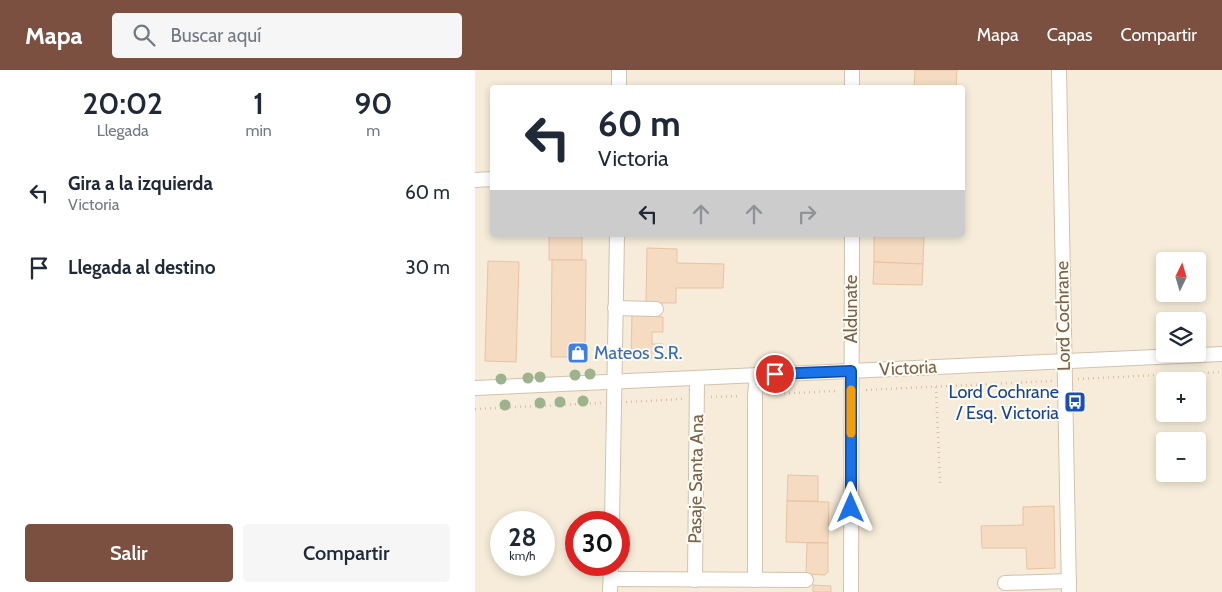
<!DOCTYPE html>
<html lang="es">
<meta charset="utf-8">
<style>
body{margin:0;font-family:Cabin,sans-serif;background:#f6f6f7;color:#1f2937;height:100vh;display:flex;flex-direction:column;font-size:19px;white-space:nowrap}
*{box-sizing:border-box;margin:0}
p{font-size:16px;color:#747a83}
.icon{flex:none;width:28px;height:28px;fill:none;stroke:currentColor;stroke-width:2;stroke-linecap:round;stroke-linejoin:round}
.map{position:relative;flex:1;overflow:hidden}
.side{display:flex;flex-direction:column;background:#fff;width:475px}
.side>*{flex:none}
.guide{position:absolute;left:15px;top:15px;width:475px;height:152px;border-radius:5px;box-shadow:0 2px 8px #0003;background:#fff;color:#1f2937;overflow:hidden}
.needle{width:32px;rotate:5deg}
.controls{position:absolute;left:681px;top:182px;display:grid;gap:10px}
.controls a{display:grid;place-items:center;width:50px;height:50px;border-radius:5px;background:#fff;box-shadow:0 2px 8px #0003;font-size:25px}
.speed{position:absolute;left:15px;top:441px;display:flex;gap:10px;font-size:25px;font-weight:700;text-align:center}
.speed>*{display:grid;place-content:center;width:65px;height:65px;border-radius:50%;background:#fff;box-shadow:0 2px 8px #0003;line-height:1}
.speed small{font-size:12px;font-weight:400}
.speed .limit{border:8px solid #d22;background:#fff;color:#111}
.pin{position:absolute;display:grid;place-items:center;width:42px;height:42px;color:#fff;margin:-21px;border:2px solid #fff;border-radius:50%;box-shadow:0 1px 5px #0007}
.me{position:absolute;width:55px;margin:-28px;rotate:0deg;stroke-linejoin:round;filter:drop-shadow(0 0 4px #0008)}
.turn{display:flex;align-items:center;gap:18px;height:105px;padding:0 25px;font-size:22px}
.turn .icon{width:65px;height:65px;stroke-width:2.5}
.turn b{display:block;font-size:35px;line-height:42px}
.lanes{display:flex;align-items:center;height:48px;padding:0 25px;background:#0003;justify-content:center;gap:25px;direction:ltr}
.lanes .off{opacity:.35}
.eta{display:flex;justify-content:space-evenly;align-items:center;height:85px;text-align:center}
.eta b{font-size:30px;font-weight:600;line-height:35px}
.primary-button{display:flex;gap:10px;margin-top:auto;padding:10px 25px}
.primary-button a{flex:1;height:58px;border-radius:5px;background:#7b5040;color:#fff;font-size:20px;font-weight:600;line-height:58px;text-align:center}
.primary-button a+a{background:#f6f6f7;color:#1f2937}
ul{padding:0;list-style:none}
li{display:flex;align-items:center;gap:15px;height:75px;padding:0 25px}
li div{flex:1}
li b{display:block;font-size:19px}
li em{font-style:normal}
header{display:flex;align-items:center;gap:30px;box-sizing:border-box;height:70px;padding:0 25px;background:#7b5040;color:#fff}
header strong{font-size:24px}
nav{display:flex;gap:28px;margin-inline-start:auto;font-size:18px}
.search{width:350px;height:45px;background:#f6f6f7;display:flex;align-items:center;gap:12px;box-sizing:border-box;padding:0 18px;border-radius:5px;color:#747a83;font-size:19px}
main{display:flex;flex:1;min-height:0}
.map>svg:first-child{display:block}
.residential{fill:#f6ecd9;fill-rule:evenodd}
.building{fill:#f5dbc1;stroke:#e8c3a1}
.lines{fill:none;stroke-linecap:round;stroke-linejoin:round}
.minor-casing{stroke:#d2c2af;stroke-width:16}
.path{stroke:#dbbfa3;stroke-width:2.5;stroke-dasharray:1 4;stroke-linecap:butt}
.minor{stroke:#fff;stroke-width:14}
.tree{fill:#9cb38d}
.route-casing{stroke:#114b97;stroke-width:12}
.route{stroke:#1a73e8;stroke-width:9}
.slow{stroke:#f59e0b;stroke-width:9}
.labels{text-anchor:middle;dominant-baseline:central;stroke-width:4;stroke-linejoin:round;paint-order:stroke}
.street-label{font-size:18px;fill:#7b624c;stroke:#fffcf3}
.shop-label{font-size:18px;fill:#366cbe;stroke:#fffcf3;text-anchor:start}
.transit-label{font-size:18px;fill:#164399;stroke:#fffcf3;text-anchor:end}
</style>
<header>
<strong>Mapa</strong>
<div class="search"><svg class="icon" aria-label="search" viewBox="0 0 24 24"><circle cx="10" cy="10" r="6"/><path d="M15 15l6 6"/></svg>Buscar aquí</div>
<nav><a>Mapa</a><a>Capas</a><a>Compartir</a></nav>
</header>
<main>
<section class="side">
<div class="eta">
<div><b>20:02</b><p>Llegada</p></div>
<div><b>1</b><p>min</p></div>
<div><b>90</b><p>m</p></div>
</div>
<ul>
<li><svg class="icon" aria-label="left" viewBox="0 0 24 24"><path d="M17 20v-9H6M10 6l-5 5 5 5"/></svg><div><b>Gira a la izquierda</b><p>Victoria</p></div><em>60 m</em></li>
<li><svg class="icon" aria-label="arrive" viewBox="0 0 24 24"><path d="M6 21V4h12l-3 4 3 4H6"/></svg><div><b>Llegada al destino</b></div><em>30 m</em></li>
</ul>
<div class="primary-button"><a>Salir</a><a>Compartir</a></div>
</section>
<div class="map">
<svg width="747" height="522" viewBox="0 0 747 522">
<rect width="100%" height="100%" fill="#fef8eb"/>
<path class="residential" d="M0 0H747V522H0ZM18 18H488V165H18ZM690 191H722V224H690ZM690 251H722V284H690ZM690 311H722V344H690ZM690 371H722V404H690ZM26 452H69V495H26ZM101 452H144V495H101Z"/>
<g class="building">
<polygon points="440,0 482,0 481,18 439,18"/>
<rect x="74" y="165" width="33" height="25"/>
<polygon points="399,165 449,165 448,194 399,192"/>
<polygon points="172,178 202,179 202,193 249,194 248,218 201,218 201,233 171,233"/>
<polygon points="77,190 111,190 110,287 76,287"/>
<polygon points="13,191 44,192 41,292 10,291"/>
<polygon points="399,192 448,194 447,215 398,214"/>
<polygon points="157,245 188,247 188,262 177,262 177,274 188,274 188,288 160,288 156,283"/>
<polygon points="313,405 343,406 343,431 312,431"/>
<polygon points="312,431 354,432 353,473 311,472"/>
<polygon points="579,436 580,498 552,499 551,478 507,478 506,456 548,455 548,437"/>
<polygon points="332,473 353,473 353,502 350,505 331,504"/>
<polygon points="338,515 356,516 356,522 338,522"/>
</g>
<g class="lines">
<g class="minor-casing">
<g id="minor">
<polyline points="584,0 594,522"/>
<polyline points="144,18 144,0"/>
<polyline points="377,18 377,0"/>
<polyline points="0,110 18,109"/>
<polyline points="140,238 181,239"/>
<polyline points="0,318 747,284"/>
<polyline points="137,452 142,165"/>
<polyline points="136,509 331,510"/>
<polyline points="220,510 222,308"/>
<polyline points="280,510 280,325 282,305"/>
<polyline points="530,513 594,511"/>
<polyline points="135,522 136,495"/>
<polyline points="376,522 377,165"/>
</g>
</g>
<g class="path">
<polyline points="603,309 747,302"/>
<polyline points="461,317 465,413"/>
<polyline points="391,320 578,311"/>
<polyline points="294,324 363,321"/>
<polyline points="236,327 266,326"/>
<polyline points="151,332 208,329"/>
<polyline points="0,339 126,333"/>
</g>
<use href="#minor" class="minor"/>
</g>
<g class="tree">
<circle cx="115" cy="304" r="5.5"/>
<circle cx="100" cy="305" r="5.5"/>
<circle cx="65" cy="307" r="5.5"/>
<circle cx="53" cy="308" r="5.5"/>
<circle cx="26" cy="309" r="5.5"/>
<circle cx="108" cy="331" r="5.5"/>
<circle cx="85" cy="332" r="5.5"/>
<circle cx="65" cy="333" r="5.5"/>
<circle cx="30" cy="335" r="5.5"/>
</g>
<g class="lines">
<g class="route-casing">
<polyline id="route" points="300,304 376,301 376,438"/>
</g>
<use href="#route" class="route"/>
<polyline class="slow" points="376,363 376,320"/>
</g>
<defs>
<g id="shop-square" transform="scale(1.125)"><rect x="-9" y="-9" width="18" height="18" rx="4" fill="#3f7fe0" stroke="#fffcf3"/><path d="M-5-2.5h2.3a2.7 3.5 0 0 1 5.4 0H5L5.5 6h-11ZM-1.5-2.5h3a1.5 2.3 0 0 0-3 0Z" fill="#fff"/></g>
<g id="bus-square" transform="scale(1.125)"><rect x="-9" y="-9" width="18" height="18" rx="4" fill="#1a4fb4" stroke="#fffcf3"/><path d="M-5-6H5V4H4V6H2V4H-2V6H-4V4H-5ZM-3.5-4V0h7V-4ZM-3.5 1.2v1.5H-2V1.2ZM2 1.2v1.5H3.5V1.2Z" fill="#fff"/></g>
</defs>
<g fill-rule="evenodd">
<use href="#shop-square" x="103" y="283"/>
<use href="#bus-square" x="600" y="332"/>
</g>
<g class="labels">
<g class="street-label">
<text transform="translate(376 239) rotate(-90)">Aldunate</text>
<text transform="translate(588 246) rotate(-91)">Lord Cochrane</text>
<text transform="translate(433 298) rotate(-3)">Victoria</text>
<text transform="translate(221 409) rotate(-89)">Pasaje Santa Ana</text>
</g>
<g class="shop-label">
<text x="119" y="283">Mateos S.R.</text>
</g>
<g class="transit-label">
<text x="584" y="322">Lord Cochrane<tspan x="584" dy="21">/ Esq. Victoria</tspan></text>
</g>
</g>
</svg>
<div class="controls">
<a><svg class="needle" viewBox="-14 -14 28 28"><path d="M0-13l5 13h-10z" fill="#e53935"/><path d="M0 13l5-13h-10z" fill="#747a83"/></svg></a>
<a><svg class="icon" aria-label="layers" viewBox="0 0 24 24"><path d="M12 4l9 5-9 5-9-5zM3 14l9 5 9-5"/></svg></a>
<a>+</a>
<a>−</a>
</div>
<div class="speed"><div>28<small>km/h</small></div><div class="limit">30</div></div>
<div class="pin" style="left:300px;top:304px;background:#d93025"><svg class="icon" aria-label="arrive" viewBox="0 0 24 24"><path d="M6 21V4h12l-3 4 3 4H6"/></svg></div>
<svg class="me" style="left:376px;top:438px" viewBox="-20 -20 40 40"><path d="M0-17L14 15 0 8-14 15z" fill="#1a73e8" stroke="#fff" stroke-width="4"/></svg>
<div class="guide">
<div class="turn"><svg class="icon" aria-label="left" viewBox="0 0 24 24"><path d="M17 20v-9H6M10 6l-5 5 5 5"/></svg><div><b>60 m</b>Victoria</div></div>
<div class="lanes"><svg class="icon" aria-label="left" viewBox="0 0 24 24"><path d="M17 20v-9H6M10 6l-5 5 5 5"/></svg><svg class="icon off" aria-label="ahead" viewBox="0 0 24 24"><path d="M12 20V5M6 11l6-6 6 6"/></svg><svg class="icon off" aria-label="ahead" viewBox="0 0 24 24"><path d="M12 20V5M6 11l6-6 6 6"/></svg><svg class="icon off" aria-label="right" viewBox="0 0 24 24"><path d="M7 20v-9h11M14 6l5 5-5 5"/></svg></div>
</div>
</div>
</main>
